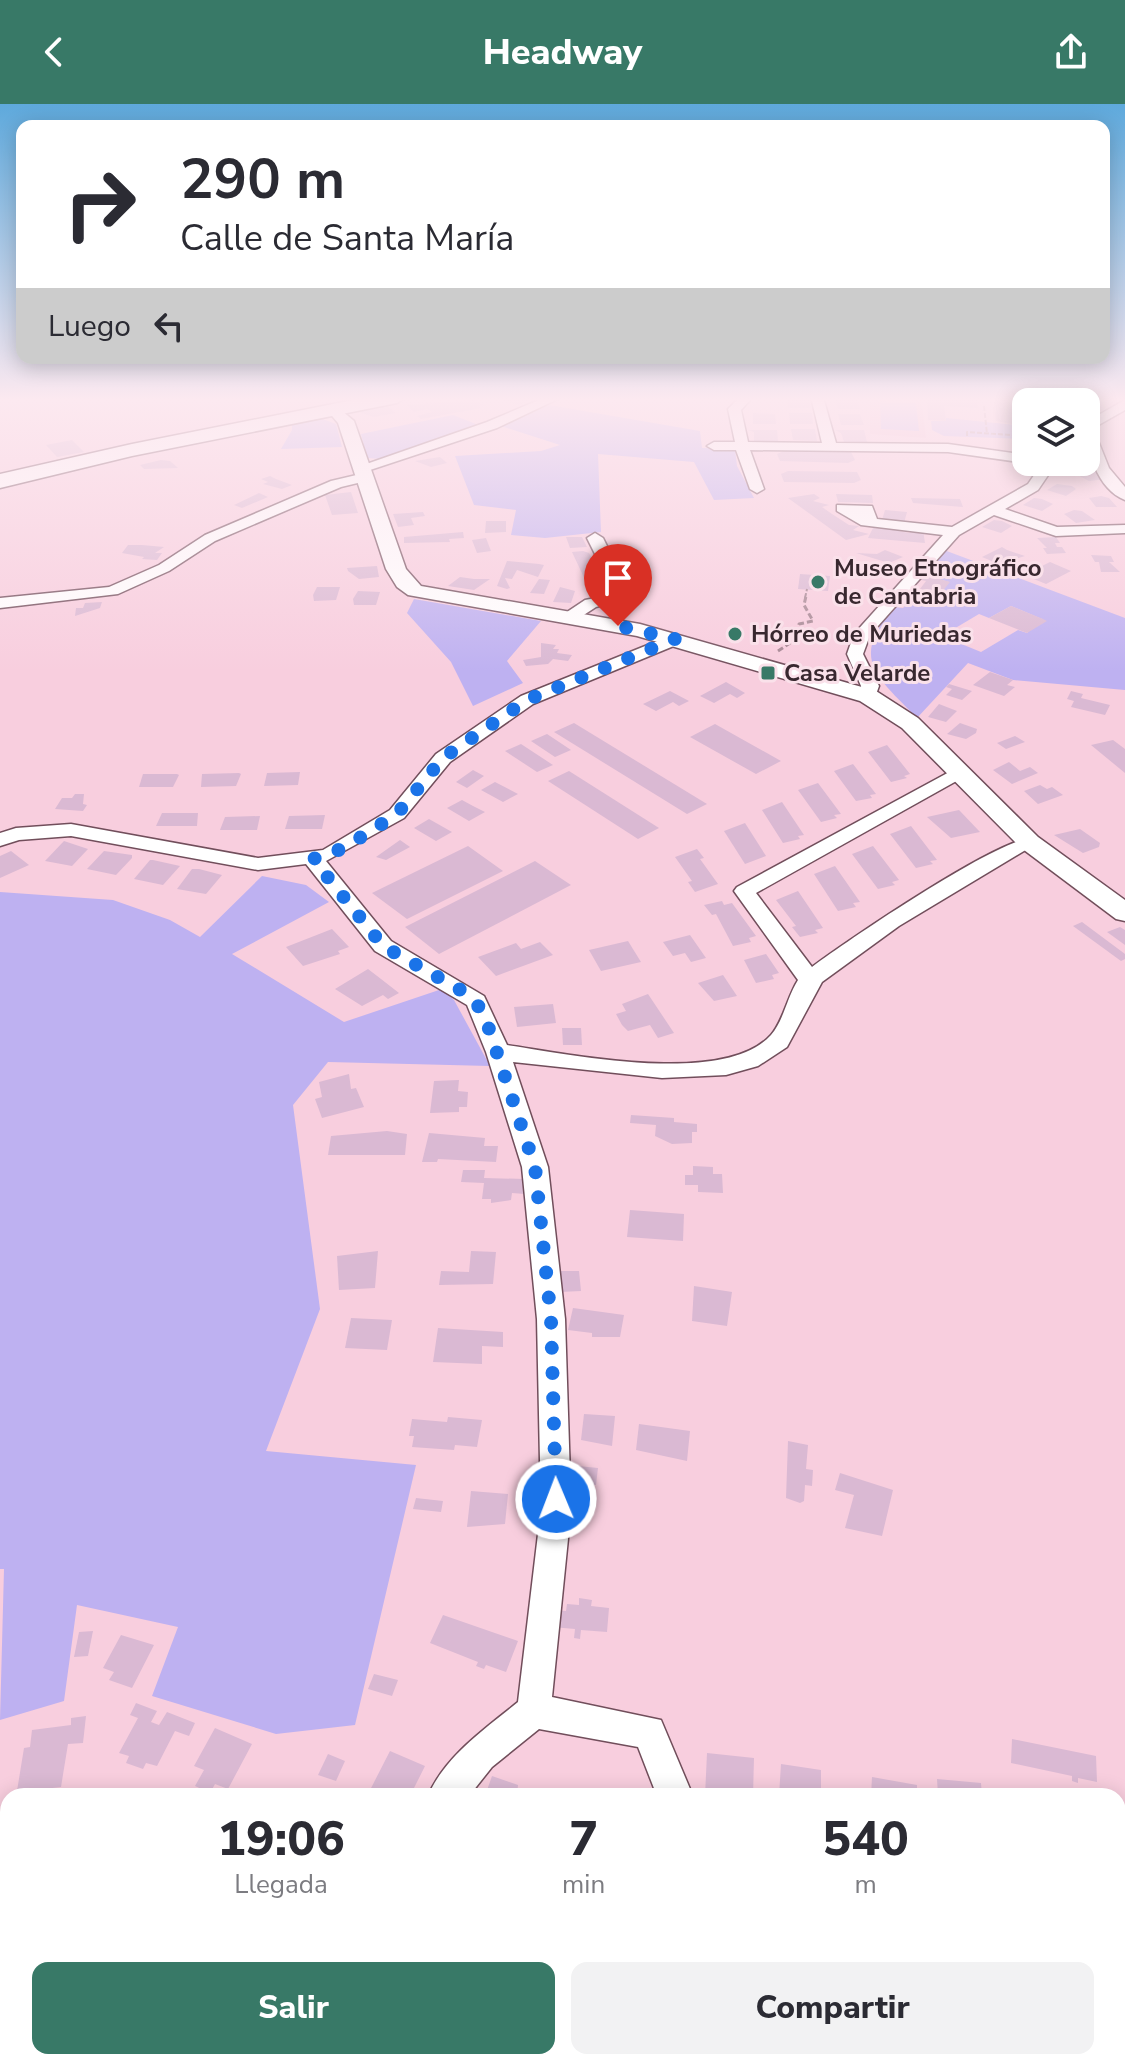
<!DOCTYPE html>
<html lang="es">
<meta charset="utf-8">
<style>
body{margin:0;font-family:"Nunito Sans",sans-serif;background:#f2f2f3;color:#2b2b33;height:100vh;display:flex;flex-direction:column;font-size:30px;white-space:nowrap}
*{box-sizing:border-box;margin:0}
p{font-size:26px;color:#7c7c81}
.icon{flex:none;width:44px;height:44px;fill:none;stroke:currentColor;stroke-width:2;stroke-linecap:round;stroke-linejoin:round}
.map{position:relative;flex:1;overflow:hidden}
.sheet{position:absolute;left:0px;top:1684px;width:1126px;height:282px;display:flex;flex-direction:column;background:#fff;border-radius:24px 24px 0 0;box-shadow:0 4px 20px #0003}
.sheet>*{flex:none}
.banner{position:absolute;left:16px;top:16px;width:1094px;height:244px;border-radius:16px;box-shadow:0 4px 20px #0003;background:#fff;color:#2b2b33;overflow:hidden}
.tools{position:absolute;left:1012px;top:284px;display:grid;gap:16px}
.tools a{display:grid;place-items:center;width:88px;height:88px;border-radius:16px;background:#fff;box-shadow:0 4px 20px #0003;font-size:40px}
.pin{position:absolute;display:grid;place-items:center;width:68px;height:68px;color:#fff;margin:-82px -34px;border-radius:50% 50% 50% 0;rotate:-45deg;box-shadow:0 0 8px #0007}
.pin .icon{rotate:45deg}
.me{position:absolute;width:88px;margin:-44px;rotate:359deg;stroke-linejoin:round;filter:drop-shadow(0 0 6px #0008)}
.turn{display:flex;align-items:center;gap:28px;height:168px;padding:0 32px;font-size:36px}
.turn .icon{width:104px;height:104px;stroke-width:2.5}
.turn b{display:block;font-size:56px;line-height:68px}
.then{display:flex;align-items:center;height:76px;padding:0 32px;background:#0003;gap:16px;font-size:30px}
.eta{display:flex;justify-content:space-evenly;align-items:center;height:136px;text-align:center}
.eta b{font-size:48px;font-weight:800;line-height:56px}
.primary-button{display:flex;gap:16px;margin-top:auto;padding:16px 32px}
.primary-button a{flex:1;height:92px;border-radius:16px;background:#387967;color:#fff;font-size:32px;font-weight:800;line-height:92px;text-align:center}
.primary-button a+a{background:#f2f2f3;color:#2b2b33}
header{display:flex;justify-content:space-between;align-items:center;height:104px;padding:0 32px;background:#387967;color:#fff;font-size:36px;font-weight:800}
.map>svg:first-child{display:block}
.built{fill:#f2c0d3}
.green{fill:#beb1f1;fill-rule:evenodd}
.building{fill:#dab9d3}
.lines{fill:none;stroke-linecap:round;stroke-linejoin:round}
.minor-casing{stroke:#714e5b;stroke-width:3}
.tertiary-casing{stroke:#714e5b;stroke-width:3}
.trunk-casing{stroke:#714e5b;stroke-width:3}
.path-far2{stroke:#a68793;stroke-width:2;stroke-dasharray:5 2;stroke-linecap:butt}
.path-far1{stroke:#a68793;stroke-width:3;stroke-dasharray:6 3;stroke-linecap:butt}
.path{stroke:#a68793;stroke-width:6;stroke-dasharray:12 6;stroke-linecap:butt}
.minor{fill:#fff;fill-rule:evenodd}
.tertiary{fill:#fff;fill-rule:evenodd}
.trunk{fill:#fff;fill-rule:evenodd}
.route{stroke:#1a73e8;stroke-width:14;stroke-dasharray:0 25.2}
.poi-dot{fill:#387967;stroke:#fae1ea;stroke-width:3}
.labels{text-anchor:middle;dominant-baseline:central;stroke-width:6;stroke-linejoin:round;paint-order:stroke}
.far-poi-label{font-size:24px;font-weight:bold;fill:#38282f;stroke:#fae1ea;text-anchor:start}
</style>
<header><svg class="icon" aria-label="back" viewBox="0 0 24 24"><path d="M15 5l-7 7 7 7"/></svg>Headway<svg class="icon" aria-label="share" viewBox="0 0 24 24"><path d="M12 15V3M7 8l5-5 5 5M5 13v7h14v-7"/></svg></header>
<div class="map">
<svg width="1125" height="1965" viewBox="0 0 1125 1965">
<rect width="100%" height="100%" fill="#f8cede"/>
<polygon class="built" points="870,293 921,293 926,334 870,330"/>
<g class="green">
<polygon points="880,297 916,299 919,327 881,325"/>
<polygon points="549,301 700,327 702,344 735,345 737,362 754,394 714,396 694,358 598,350 601,428 545,434 511,431 516,406 474,401 455,352 541,347 560,341 501,322"/>
<polygon points="453,311 481,322 382,355 367,354 361,330"/>
<polygon points="320,314 336,320 342,343 281,345 292,326 292,319"/>
<polygon points="946,314 1026,322 1026,335 944,332 932,326 931,317 946,317"/>
<path d="M944 446 1125 514V586L1013 576 968 559 917 614C877 572 849 556 894 503L903 504 916 490 936 494 949 478 921 470ZM1011 502 1042 515 1027 529 1018 526 981 548 942 532 979 510 989 514Z"/>
<polygon points="414,495 541,517 507,557 523,579 473,602 451,558 407,509"/>
<polygon points="262,772 306,781 329,798 232,850 344,918 442,885 454,896 490,962 328,958 293,1001 320,1205 266,1347 416,1361 355,1621 276,1630 152,1592 178,1523 77,1501 64,1597 0,1616 4,1465 0,1465 0,788 113,796 170,816 200,833"/>
</g>
<g class="building">
<polygon points="501,293 538,293 518,301 497,294"/>
<polygon points="787,293 809,294 811,304 788,304"/>
<polygon points="927,293 977,294 978,304 944,302 946,317 928,316"/>
<polygon points="995,293 1021,293 1024,322 996,317"/>
<polygon points="849,294 857,295 860,305 838,305 835,295"/>
<polygon points="476,296 483,301 478,302 481,304 421,315 417,312 432,308 427,305 414,308 407,301"/>
<polygon points="387,302 396,309 374,313 358,308"/>
<polygon points="753,309 775,310 776,320 753,320"/>
<polygon points="789,309 812,309 813,320 790,320"/>
<polygon points="838,310 860,310 864,321 841,321"/>
<polygon points="791,325 815,325 817,337 793,336"/>
<polygon points="748,326 777,326 778,337 754,337 754,328"/>
<polygon points="835,326 864,326 867,338 844,338 841,329"/>
<polygon points="72,336 84,348 57,353 46,341"/>
<polygon points="784,347 845,348 851,348 855,356 848,359 780,357 777,350"/>
<polygon points="440,353 447,359 431,363 415,357"/>
<polygon points="161,356 170,357 178,364 144,365 140,361"/>
<polygon points="1084,364 1094,366 1107,375 1089,377 1068,366"/>
<polygon points="788,367 857,368 861,376 854,379 784,378 781,370"/>
<polygon points="270,372 276,375 292,381 282,385 263,380 268,378 261,375"/>
<polygon points="1057,380 1072,382 1076,385 1066,392 1047,386"/>
<polygon points="351,388 358,409 332,411 325,391"/>
<polygon points="259,389 268,393 242,404 234,401"/>
<polygon points="814,390 820,394 813,397 829,401 822,403 832,410 849,421 859,422 853,426 869,430 846,436 788,394"/>
<polygon points="836,390 872,391 873,399 838,398"/>
<polygon points="1101,392 1109,394 1117,403 1096,403 1089,394"/>
<polygon points="911,394 960,395 963,403 913,399"/>
<polygon points="1034,394 1042,395 1053,400 1042,407 1023,401"/>
<polygon points="885,406 907,408 904,419 882,416"/>
<polygon points="1074,406 1082,407 1095,416 1076,419 1064,410"/>
<polygon points="423,408 425,412 411,414 414,421 398,423 393,410"/>
<polygon points="994,416 1002,417 1012,422 1001,429 982,423"/>
<polygon points="486,417 506,417 506,428 485,429"/>
<polygon points="874,422 909,429 923,426 925,439 868,434"/>
<polygon points="463,428 464,434 449,435 450,438 404,439 404,433"/>
<polygon points="566,433 582,433 587,443 570,444"/>
<polygon points="1056,433 1060,439 1055,439 1057,443 1062,443 1066,449 1047,450 1043,444 1047,444 1037,434"/>
<polygon points="486,434 491,447 477,449 472,436"/>
<polygon points="128,441 142,441 164,443 155,449 162,449 157,456 142,455 144,453 122,449"/>
<polygon points="1002,443 1007,446 1025,452 999,460 982,453"/>
<polygon points="885,446 903,453 889,459 856,449 877,450"/>
<polygon points="583,447 589,449 602,474 599,480 604,480 611,493 594,495 572,448"/>
<polygon points="1091,451 1111,452 1114,458 1109,458 1120,468 1101,468 1099,458 1095,458"/>
<polygon points="507,457 539,460 544,461 538,473 517,466 512,475 505,474 510,484 507,485 497,482"/>
<polygon points="1050,458 1071,467 1046,480 1024,471"/>
<polygon points="377,462 379,473 359,475 348,467 347,464"/>
<polygon points="800,470 830,472 828,487 798,485"/>
<polygon points="921,470 950,478 941,489 928,487 920,485 926,477 917,475"/>
<polygon points="460,473 474,475 490,475 474,486 448,482"/>
<polygon points="539,475 550,476 544,490 530,489"/>
<polygon points="317,483 340,483 336,496 314,497 313,491"/>
<polygon points="560,483 575,487 571,499 553,498"/>
<polygon points="358,487 380,488 376,501 354,501 353,495"/>
<polygon points="102,498 100,504 75,512 76,504 83,504 85,499"/>
<polygon points="620,500 631,501 629,509 604,508 606,502 619,504"/>
<polygon points="1011,502 1043,515 1047,517 1027,529 989,514"/>
<polygon points="541,539 556,541 553,545 559,545 557,549 572,551 568,557 553,555 548,560 526,562 523,556 541,553"/>
<polygon points="990,568 1013,576 1007,581 1015,583 1004,592 973,581"/>
<polygon points="726,578 745,589 737,594 730,590 714,599 700,592"/>
<polygon points="949,580 972,587 962,596 946,591 952,585 946,583"/>
<polygon points="670,587 689,597 679,602 673,598 656,607 643,600"/>
<polygon points="1071,587 1083,590 1081,594 1110,601 1105,611 1071,603 1074,597 1067,595"/>
<polygon points="939,600 957,607 946,618 928,613"/>
<polygon points="574,619 707,700 687,710 554,628"/>
<polygon points="960,619 977,625 976,629 966,635 947,630"/>
<polygon points="715,620 781,657 756,670 690,633"/>
<polygon points="547,630 571,646 555,653 531,637"/>
<polygon points="1015,632 1025,638 1006,645 997,639"/>
<polygon points="1113,636 1125,645 1125,669 1091,641"/>
<polygon points="521,640 553,661 537,668 505,647"/>
<polygon points="887,641 910,670 904,672 907,674 891,678 868,648"/>
<polygon points="1009,658 1020,667 1030,663 1038,669 1012,680 993,666"/>
<polygon points="853,660 876,690 870,691 872,694 856,697 834,667"/>
<polygon points="473,666 484,672 467,684 456,678"/>
<polygon points="569,667 659,724 638,735 548,677"/>
<polygon points="300,668 298,681 264,682 267,669"/>
<polygon points="143,670 177,670 179,671 173,683 139,683"/>
<polygon points="202,670 239,669 241,670 236,682 201,683"/>
<polygon points="495,678 518,690 503,698 481,686"/>
<polygon points="818,679 841,710 834,711 837,714 821,718 798,686"/>
<polygon points="1040,681 1047,685 1052,683 1063,691 1038,700 1024,687"/>
<polygon points="75,690 84,690 83,700 87,701 83,707 55,705 62,694 72,694"/>
<polygon points="462,696 473,702 485,708 469,717 447,704"/>
<polygon points="782,698 804,731 798,732 800,735 783,739 762,706"/>
<polygon points="959,706 980,728 951,734 927,713"/>
<polygon points="162,709 198,709 197,722 156,722"/>
<polygon points="325,711 322,725 285,725 289,712"/>
<polygon points="260,712 257,726 220,726 225,713"/>
<polygon points="429,715 452,728 436,737 414,724"/>
<polygon points="745,719 766,752 745,760 724,727"/>
<polygon points="911,722 937,756 930,757 933,760 916,764 890,730"/>
<polygon points="1080,725 1100,739 1099,743 1083,749 1054,731"/>
<polygon points="400,736 410,743 386,756 376,753"/>
<polygon points="64,737 88,745 72,762 45,757"/>
<polygon points="468,742 503,767 407,815 372,789"/>
<polygon points="873,742 899,776 892,778 895,781 878,785 852,750"/>
<polygon points="697,745 704,754 700,755 718,780 695,788 688,778 692,777 675,753"/>
<polygon points="11,747 29,761 0,774 0,752"/>
<polygon points="104,747 132,751 132,754 116,771 87,765"/>
<polygon points="150,756 153,756 180,762 163,781 134,775"/>
<polygon points="535,757 571,781 439,850 405,823"/>
<polygon points="835,762 860,798 853,799 856,803 838,807 814,770"/>
<polygon points="192,765 199,765 222,771 206,790 177,785"/>
<polygon points="798,787 823,824 815,826 818,829 800,833 792,823 796,822 776,796"/>
<polygon points="722,797 724,801 732,799 756,832 749,834 751,838 733,842 716,810 712,811 704,801"/>
<polygon points="1082,818 1125,850 1125,855 1121,857 1073,822"/>
<polygon points="1120,823 1125,826 1125,841 1107,828"/>
<polygon points="332,825 349,843 338,847 340,850 303,862 286,843"/>
<polygon points="690,831 706,854 691,858 685,849 673,852 663,838"/>
<polygon points="628,837 641,858 601,867 589,846"/>
<polygon points="540,838 553,851 496,872 478,853 516,839 521,845"/>
<polygon points="766,850 779,869 772,871 774,875 756,879 744,856"/>
<polygon points="368,865 381,875 399,889 388,895 383,891 362,902 335,885"/>
<polygon points="723,871 737,892 714,897 698,879"/>
<polygon points="648,890 674,929 658,934 650,921 628,927 622,921 616,910 626,907 622,900"/>
<polygon points="553,900 556,919 517,923 514,903"/>
<polygon points="562,924 581,924 582,941 563,941"/>
<polygon points="349,970 351,985 356,984 364,1003 322,1014 315,995 322,993 319,978"/>
<polygon points="459,976 458,987 468,988 467,1003 459,1003 459,1008 430,1009 434,977"/>
<polygon points="631,1011 674,1014 674,1018 697,1020 697,1028 692,1028 692,1039 672,1040 655,1032 656,1021 630,1019"/>
<polygon points="387,1027 407,1030 405,1051 328,1051 331,1032"/>
<polygon points="429,1029 485,1034 484,1042 498,1042 496,1058 438,1055 437,1058 422,1058"/>
<polygon points="693,1062 713,1063 713,1070 722,1070 723,1089 698,1088 698,1081 685,1081 685,1071 693,1071"/>
<polygon points="463,1066 485,1066 484,1074 525,1075 525,1090 512,1089 511,1096 491,1099 491,1095 482,1095 484,1079 461,1078"/>
<polygon points="630,1106 684,1110 683,1137 627,1133"/>
<polygon points="378,1147 375,1184 339,1186 337,1152"/>
<polygon points="471,1147 496,1148 493,1180 439,1181 441,1167 469,1168"/>
<polygon points="558,1167 579,1167 581,1187 560,1188"/>
<polygon points="694,1182 732,1188 727,1222 692,1217"/>
<polygon points="573,1204 624,1211 620,1233 592,1233 592,1229 568,1226"/>
<polygon points="351,1214 392,1216 387,1246 345,1244"/>
<polygon points="438,1224 503,1228 503,1243 482,1242 482,1260 433,1258"/>
<polygon points="584,1310 615,1312 612,1342 581,1336"/>
<polygon points="448,1313 482,1316 477,1343 455,1341 454,1346 412,1343 414,1332 409,1332 412,1315 447,1318"/>
<polygon points="639,1320 690,1327 687,1357 636,1346"/>
<polygon points="788,1337 808,1341 806,1365 813,1366 812,1382 805,1381 804,1397 800,1399 786,1394"/>
<polygon points="578,1362 598,1364 596,1381 576,1379"/>
<polygon points="840,1369 893,1386 882,1432 845,1424 854,1391 835,1386"/>
<polygon points="471,1387 508,1390 505,1420 467,1423"/>
<polygon points="416,1394 443,1397 441,1408 413,1405"/>
<polygon points="579,1494 592,1496 591,1502 609,1504 607,1528 581,1526 580,1535 574,1534 575,1525 552,1523 554,1506 566,1507 567,1500 579,1501"/>
<polygon points="443,1511 518,1537 506,1568 486,1561 484,1565 476,1562 478,1558 430,1539"/>
<polygon points="93,1527 88,1552 74,1553 79,1528"/>
<polygon points="121,1531 154,1541 132,1584 109,1576 114,1568 103,1564"/>
<polygon points="374,1570 398,1576 392,1592 368,1585"/>
<polygon points="136,1599 157,1607 151,1618 159,1621 167,1608 195,1619 189,1632 175,1627 157,1662 146,1659 143,1665 126,1659 129,1652 119,1649 138,1614 130,1611"/>
<polygon points="86,1612 83,1639 68,1640 61,1683 44,1685 43,1692 33,1692 33,1686 17,1687 24,1644 30,1643 32,1626 71,1621 71,1614"/>
<polygon points="215,1624 252,1640 228,1685 215,1680 210,1689 195,1682 204,1666 194,1662"/>
<polygon points="1012,1635 1096,1652 1097,1678 1078,1674 1078,1679 1072,1677 1072,1672 1011,1659"/>
<polygon points="390,1647 425,1662 410,1692 389,1688 387,1692 368,1690"/>
<polygon points="707,1649 754,1654 753,1692 705,1692"/>
<polygon points="328,1650 345,1657 336,1677 318,1671"/>
<polygon points="781,1660 821,1666 821,1692 779,1692"/>
<polygon points="492,1672 518,1681 517,1692 485,1692"/>
<polygon points="872,1673 917,1681 917,1692 871,1692"/>
<polygon points="937,1675 981,1679 982,1692 938,1692"/>
<polygon points="1118,1715 1125,1716 1125,1774 1118,1772"/>
<polygon points="1119,1903 1125,1905 1125,1941 1121,1940"/>
<polygon points="172,1958 226,1958 222,1965 167,1965"/>
<polygon points="458,1958 523,1958 522,1965 471,1965 457,1961"/>
<polygon points="552,1958 599,1958 598,1965 551,1965"/>
</g>
<g class="lines">
<g class="minor-casing">
<g id="minor">
<polygon points="546,293 562,293 497,324 367,367 355,364 487,318"/>
<polygon points="740,293 753,293 741,306 748,338 822,339 811,293 823,293 836,339 948,340 1026,351 1026,358 1030,358 1026,359 948,348 750,346 764,385 757,389 750,385 736,346 714,346 707,342 714,338 735,338 728,305"/>
<path d="M1125 296V306L1088 327 1097 334 1109 364 1125 383V396C1097 385 1086 346 1086 318Z"/>
<polygon points="1043,358 1057,358 1038,386 1005,405 1057,423 1125,421 1125,429 1056,432 994,411 959,431 870,531 863,550 879,582 874,596 862,596 861,582 847,550 854,530 943,431 861,421 837,407 837,401 872,402 877,415 952,423 1028,380"/>
<polygon points="365,369 372,373 370,376 341,383 215,437 169,467 118,490 0,504 0,494 109,483 159,461 205,431 331,377"/>
<polygon points="595,429 603,434 632,493 596,503 576,516 564,516 564,510 585,496 615,490 587,434"/>
<path d="M675 530 683 535 681 539 533 600 450 658 404 714 326 757 391 837 484 892 507 941C570 950 724 983 771 931 784 916 787 893 798 876L734 787 737 783 953 666 960 664 969 670 756 789 812 863C842 840 1008 727 1036 734L1039 738 899 822 822 878 787 943 758 962 726 971 662 974 513 958 548 1063 565 1215 571 1405 552 1593 661 1616 693 1692H657L638 1643 539 1625 492 1663 469 1692H428C445 1652 485 1625 518 1598L541 1405 537 1215 522 1063 486 948 467 901 375 847 306 760 258 766 71 732 19 736 0 742V729L16 724 71 720 258 754 323 746 390 706 436 650 521 592Z"/>
<polygon points="8,1800 8,1848 0,1851 0,1803"/>
<polygon points="1118,1819 1125,1821 1125,1859 1118,1857"/>
<polygon points="274,1958 315,1958 312,1965 271,1965"/>
</g>
</g>
<g class="tertiary-casing">
<polygon id="tertiary" points="335,301 354,317 406,465 421,482 640,520 876,587 918,614 1038,733 1125,796 1125,817 1116,815 1020,743 902,624 860,597 637,532 408,491 397,483 386,465 338,319 327,306"/>
</g>
<g class="trunk-casing">
<polygon id="trunk" points="368,293 407,293 397,299 132,352 0,384 0,370 132,340"/>
</g>
<g class="path-far2">
<polyline points="984,302 987,330"/>
<polyline points="967,332 967,328 1026,332"/>
<polyline points="805,494 807,485"/>
</g>
<polyline class="path-far1" points="778,547 796,535 799,520 813,517 804,501 806,492"/>
<polyline class="path" points="769,1958 771,1965"/>
<use href="#minor" class="minor"/>
<use href="#tertiary" class="tertiary"/>
<use href="#trunk" class="trunk"/>
</g>
<linearGradient id="sky" x2="0" y2="1"><stop stop-color="#5ea9dc"/><stop offset="0.52" stop-color="#fce9f0"/><stop offset="1" stop-color="#fce9f0" stop-opacity="0"/></linearGradient>
<rect width="1125" height="568" fill="url(#sky)"/>
<g class="lines">
<polyline class="route" points="556,1395 551,1215 535,1063 483,907 464,888 383,842 313,755 344,744 397,710 443,654 527,596 675,535 618,522"/>
</g>
<g class="poi-dot">
<circle cx="818" cy="478" r="8"/>
<circle cx="735" cy="530" r="8"/>
<rect x="760" y="561" width="16" height="16" rx="4"/>
</g>
<g class="labels">
<g class="far-poi-label">
<text x="834" y="464">Museo Etnográfico<tspan x="834" dy="28">de Cantabria</tspan></text>
<text x="751" y="530">Hórreo de Muriedas</text>
<text x="784" y="569">Casa Velarde</text>
</g>
</g>
</svg>
<div class="tools">
<a><svg class="icon" aria-label="layers" viewBox="0 0 24 24"><path d="M12 4l9 5-9 5-9-5zM3 14l9 5 9-5"/></svg></a>
</div>
<div class="pin" style="left:618px;top:522px;background:#d93025"><svg class="icon" aria-label="arrive" viewBox="0 0 24 24"><path d="M6 21V4h12l-3 4 3 4H6"/></svg></div>
<svg class="me" style="left:556px;top:1395px" viewBox="-20 -20 40 40"><circle r="17" fill="#1a73e8" stroke="#fff" stroke-width="3"/><path d="M0-11L8 9 0 5-8 9z" fill="#fff"/></svg>
<div class="banner">
<div class="turn"><svg class="icon" aria-label="right" viewBox="0 0 24 24"><path d="M7 20v-9h11M14 6l5 5-5 5"/></svg><div><b>290 m</b>Calle de Santa María</div></div>
<div class="then">Luego<svg class="icon" aria-label="left" viewBox="0 0 24 24"><path d="M17 20v-9H6M10 6l-5 5 5 5"/></svg></div>
</div>
<section class="sheet">
<div class="eta">
<div><b>19:06</b><p>Llegada</p></div>
<div><b>7</b><p>min</p></div>
<div><b>540</b><p>m</p></div>
</div>
<div class="primary-button"><a>Salir</a><a>Compartir</a></div>
</section>
</div>
